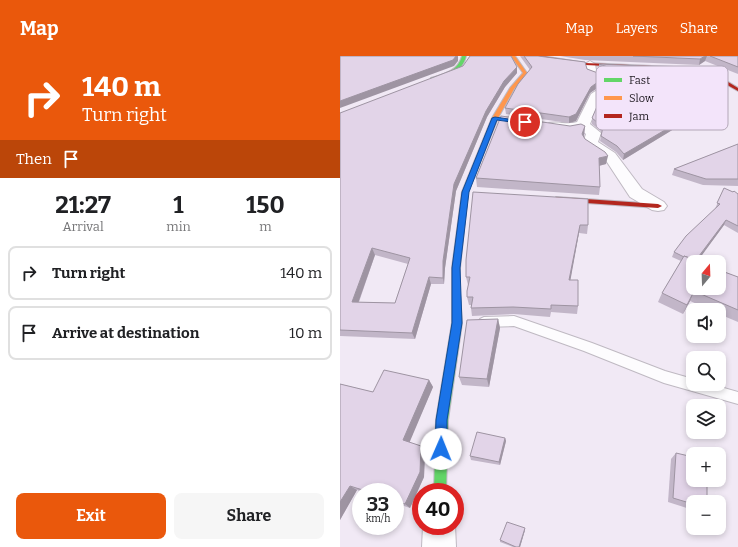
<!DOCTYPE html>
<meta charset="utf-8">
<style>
body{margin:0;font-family:Bitter,serif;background:#f6f6f6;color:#202124;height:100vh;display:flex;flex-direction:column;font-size:15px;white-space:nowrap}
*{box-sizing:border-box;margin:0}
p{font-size:13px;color:#757577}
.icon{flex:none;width:22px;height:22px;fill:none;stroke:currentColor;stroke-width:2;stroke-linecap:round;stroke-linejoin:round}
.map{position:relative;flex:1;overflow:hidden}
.sheet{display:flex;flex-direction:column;background:#fff;width:340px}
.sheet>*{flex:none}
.hud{background:#ea580c;color:#fff;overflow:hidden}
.needle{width:26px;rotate:19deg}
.fabs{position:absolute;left:346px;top:199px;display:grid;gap:8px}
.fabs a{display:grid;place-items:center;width:40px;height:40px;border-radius:8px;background:#fff;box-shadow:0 2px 6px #0003;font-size:20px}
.speed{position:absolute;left:12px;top:427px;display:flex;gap:8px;font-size:20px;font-weight:700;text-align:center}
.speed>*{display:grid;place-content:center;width:52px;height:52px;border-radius:50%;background:#fff;box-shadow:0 2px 6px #0003;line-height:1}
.speed small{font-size:10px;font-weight:400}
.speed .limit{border:6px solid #d22;background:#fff;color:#111}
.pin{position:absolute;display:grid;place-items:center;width:34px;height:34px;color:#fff;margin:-17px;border:2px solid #fff;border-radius:50%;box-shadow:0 1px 4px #0007}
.me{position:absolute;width:44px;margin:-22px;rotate:1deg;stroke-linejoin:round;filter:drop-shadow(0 0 3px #0008)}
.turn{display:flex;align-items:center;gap:14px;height:84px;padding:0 16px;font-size:18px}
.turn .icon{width:52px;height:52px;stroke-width:2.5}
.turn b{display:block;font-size:28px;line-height:34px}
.then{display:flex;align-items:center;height:38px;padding:0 16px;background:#0003;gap:8px;font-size:15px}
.eta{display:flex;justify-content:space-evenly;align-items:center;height:68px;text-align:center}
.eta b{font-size:24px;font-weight:700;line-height:28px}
.button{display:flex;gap:8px;margin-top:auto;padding:8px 16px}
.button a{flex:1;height:46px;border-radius:8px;background:#ea580c;color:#fff;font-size:16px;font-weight:700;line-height:46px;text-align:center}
.button a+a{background:#f6f6f6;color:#202124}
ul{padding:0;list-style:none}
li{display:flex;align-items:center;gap:12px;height:54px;margin:0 8px 6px;padding:0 8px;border:2px solid #e0e0e0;border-radius:8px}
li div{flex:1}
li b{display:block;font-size:15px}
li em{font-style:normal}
header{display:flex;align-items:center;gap:24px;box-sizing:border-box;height:56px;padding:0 20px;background:#ea580c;color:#fff}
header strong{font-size:19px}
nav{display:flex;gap:22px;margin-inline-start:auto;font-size:14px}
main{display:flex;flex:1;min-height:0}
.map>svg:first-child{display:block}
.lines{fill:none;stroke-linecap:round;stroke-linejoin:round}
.lane-casing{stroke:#bfb9c2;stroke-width:2}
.street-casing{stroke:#bfb9c2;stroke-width:2}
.fast-casing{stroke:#bfb9c2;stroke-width:2}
.slow-casing{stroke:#bfb9c2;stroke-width:2}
.jam-casing{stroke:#bfb9c2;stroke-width:2}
.lane{fill:#fdfcfe;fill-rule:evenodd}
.street{fill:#fdfcfe;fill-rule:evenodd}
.fast{fill:#63d668;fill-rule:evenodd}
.slow{fill:#ff974d;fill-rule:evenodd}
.jam{fill:#b3261e;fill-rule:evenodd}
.wall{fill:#c2b6c8;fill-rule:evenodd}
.shaded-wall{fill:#9e94a2}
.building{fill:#e2d4e8;stroke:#9e94a2;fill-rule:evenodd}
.route{fill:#1a73e8;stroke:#114b97}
.key{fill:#f3e4fa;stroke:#b3a7b8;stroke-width:1}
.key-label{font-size:11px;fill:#1d181f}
</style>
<header>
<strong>Map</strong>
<nav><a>Map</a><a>Layers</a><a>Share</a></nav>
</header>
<main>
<section class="sheet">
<div class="hud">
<div class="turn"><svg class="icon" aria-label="right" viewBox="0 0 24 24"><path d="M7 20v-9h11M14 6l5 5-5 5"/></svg><div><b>140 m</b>Turn right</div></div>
<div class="then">Then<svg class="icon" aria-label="arrive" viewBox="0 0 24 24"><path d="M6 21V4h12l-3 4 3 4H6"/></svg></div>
</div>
<div class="eta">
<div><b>21:27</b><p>Arrival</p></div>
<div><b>1</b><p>min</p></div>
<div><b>150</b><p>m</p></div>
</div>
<ul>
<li><svg class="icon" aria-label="right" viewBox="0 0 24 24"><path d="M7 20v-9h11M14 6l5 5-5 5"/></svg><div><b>Turn right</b></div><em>140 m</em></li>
<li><svg class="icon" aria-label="arrive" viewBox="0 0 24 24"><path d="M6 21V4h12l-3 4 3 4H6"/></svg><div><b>Arrive at destination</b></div><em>10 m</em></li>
</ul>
<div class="button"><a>Exit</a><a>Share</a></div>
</section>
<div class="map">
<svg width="398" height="491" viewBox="0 0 398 491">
<rect width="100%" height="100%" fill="#f1e9f5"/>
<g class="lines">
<g class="lane-casing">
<polygon id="lane" points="174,260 252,287 325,315 353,323 353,328 370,328 398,336 398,348 324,327 244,295 174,270 144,271 140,269 138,266 140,263 144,261"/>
</g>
<g class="street-casing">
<g id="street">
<path d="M250 5 255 8 256 14 282 23 284 25 260 43 250 68 261 77 258 86 275 97 302 133 324 146 327 150 324 154 318 155 312 154 290 141 265 103 245 90 243 87 246 78 241 74 230 77 209 73 207 70 209 67C219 65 227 69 237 66L251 38 269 26 247 18 245 8Z"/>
<polygon points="115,469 116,491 82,491 83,470"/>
</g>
</g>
<g class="fast-casing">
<g id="fast">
<path d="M122 0H126C123 15 106 24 91 24V22C105 18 118 15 122 0Z"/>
<polygon points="116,234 120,237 122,267 108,364 106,436 94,436 96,364 112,267 112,237"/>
</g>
</g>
<g class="slow-casing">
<polygon id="slow" points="171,0 175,0 187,17 174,33 158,62 128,136 120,212 120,237 116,240 112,237 112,212 122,136 152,62 170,32 183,17"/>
</g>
<g class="jam-casing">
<g id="jam">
<polygon points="192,0 202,0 245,7 356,12 370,15 398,32 398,35 366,17 356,14 245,9"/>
<polygon points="216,141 318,148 322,150 318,152 218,145 216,145"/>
</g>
</g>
<use href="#lane" class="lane"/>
<use href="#street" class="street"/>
<use href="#fast" class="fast"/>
<use href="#slow" class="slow"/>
<use href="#jam" class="jam"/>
</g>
<g class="wall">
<polygon points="180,0 198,0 247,13 266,20 266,26 250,37 236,65 229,67 166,58 165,52 190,14"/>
<polygon points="220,0 398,0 398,18 365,5 359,9 245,4"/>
<polygon points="259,8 346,17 312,35 332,44 331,50 328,51 349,60 347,65 283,104 276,96 260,85 262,76 252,68 252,62 283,22 282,22 259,13"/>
<path d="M177 17 165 31 147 61 116 135 105 212 104 228H91L75 283 0 280V57ZM35 199 68 208 55 247 19 246Z"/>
<polygon points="245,70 244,81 245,83 266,108 259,110 260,131 259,139 137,131 136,122"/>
<polygon points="398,88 398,130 363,129 332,119 334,113"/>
<polygon points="384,132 398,138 398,177 384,169 357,205 398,221 398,266 379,258 379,254 371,254 350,245 343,258 318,246 322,237 341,205 332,201 334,196 375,153"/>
<polygon points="133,136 248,169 247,178 239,177 230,224 238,250 237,258 211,256 210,261 174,258 132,260 131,252 131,249 129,249 127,241 128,229 126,221"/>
<polygon points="158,263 160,272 149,331 122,329 119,321"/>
<polygon points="89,324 93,331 69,386 81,390 85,396 84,421 70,452 55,447 55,436 22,436 17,434 0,464 0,328 33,336"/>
<polygon points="165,382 166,385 160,409 131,404 130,400"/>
<polygon points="336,397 353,446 353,454 328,446 331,403"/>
<polygon points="185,474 180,491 173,491 160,486 160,484"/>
</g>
<g class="shaded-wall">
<polygon points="116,0 118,0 118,5 114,10 0,52 0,45"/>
<polygon points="365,0 367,0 365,5 359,9 360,3"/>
<polygon points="177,11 177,17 165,31 147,61 116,135 105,212 104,228 103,222 103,205 114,128 146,55 164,25"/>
<polygon points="347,12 346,17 306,38 307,33"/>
<polygon points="266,20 266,26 250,37 236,65 229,67 229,61 251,31"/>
<polygon points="332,44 331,50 321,54 322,48"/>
<polygon points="349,60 347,65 283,104 284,98"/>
<polygon points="245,70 244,79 242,87 242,78"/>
<polygon points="268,100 266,108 258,110 259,102"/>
<polygon points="386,164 384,169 357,206 355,206"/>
<polygon points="240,169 239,177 229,232 229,224"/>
<polygon points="32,192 35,199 16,253 12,246"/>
<polygon points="89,221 91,228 75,283 72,277"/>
<polygon points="354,235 350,245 343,258 347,249"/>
<polygon points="158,263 160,272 149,331 147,323"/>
<polygon points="89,324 93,331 68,390 63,384"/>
<polygon points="165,382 166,385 160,409 159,406"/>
<polygon points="81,390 85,396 84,421 70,452 65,448"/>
<polygon points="10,430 17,434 0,464 0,446"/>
<polygon points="185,472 185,474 180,491 179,491"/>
</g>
<g class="building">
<polygon points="0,0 116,0 113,4 0,45"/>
<path d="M130 0H171L177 11 164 25 146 55 114 128 103 205V222L89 221 72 277 0 274V57L123 10ZM32 192 70 202 55 247 12 246Z"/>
<polygon points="184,0 198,0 245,6 247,13 266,20 251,31 236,58 229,61 165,52 178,28 192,11"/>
<polygon points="293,0 365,0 360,3"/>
<polygon points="370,0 398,0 398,11"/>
<polygon points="259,8 347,12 307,33 332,44 322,48 349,60 284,98 277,90 261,80 263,71 252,62 262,39 286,20 283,16"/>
<polygon points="161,60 230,70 241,68 245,70 242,78 245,83 265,96 268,100 259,102 260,131 136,122"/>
<polygon points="398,88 398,123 366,123 334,113"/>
<polygon points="384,132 393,136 394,135 398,138 398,170 386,164 356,204 344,200 344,201 334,196 346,180 380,148 377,147"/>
<polygon points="133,136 248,143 248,169 240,169 229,224 238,224 238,250 211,249 211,253 173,251 131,252 133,241 127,241 127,235 130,221 126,221 126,204"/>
<polygon points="344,200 360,206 353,206 353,232 379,232 379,214 398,221 398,254 354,235 347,249 322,237"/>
<polygon points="158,263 147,323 119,321 127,264"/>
<polygon points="44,314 89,324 63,384 81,390 80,416 65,448 55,445 55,436 29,436 10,430 0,446 0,328 33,336"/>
<polygon points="137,376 165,382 159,406 130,400"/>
<polygon points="336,397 353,401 353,424 367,424 367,446 353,446 353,448 333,442"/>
<polygon points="167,466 185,472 179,491 176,491 160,484"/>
</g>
<polygon class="route" points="155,61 188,66 185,68 157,64 129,136 120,212 122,267 107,364 107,393 105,397 101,399 97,397 95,393 96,364 112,267 112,212 122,136 152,62"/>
<rect x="256" y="10" width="132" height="64" rx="6" class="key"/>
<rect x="264" y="22" width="18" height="4" fill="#63d668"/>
<rect x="264" y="40" width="18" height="4" fill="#ff974d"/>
<rect x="264" y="58" width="18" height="4" fill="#b3261e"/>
<g class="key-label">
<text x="289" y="28">Fast</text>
<text x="289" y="46">Slow</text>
<text x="289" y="64">Jam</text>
</g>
</svg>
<div class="fabs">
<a><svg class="needle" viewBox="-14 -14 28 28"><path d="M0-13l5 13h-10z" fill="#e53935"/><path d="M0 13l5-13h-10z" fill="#757577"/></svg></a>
<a><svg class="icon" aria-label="sound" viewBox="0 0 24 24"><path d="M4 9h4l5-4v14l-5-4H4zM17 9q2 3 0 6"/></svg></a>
<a><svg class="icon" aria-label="search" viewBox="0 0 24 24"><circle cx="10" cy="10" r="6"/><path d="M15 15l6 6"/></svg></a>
<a><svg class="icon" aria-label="layers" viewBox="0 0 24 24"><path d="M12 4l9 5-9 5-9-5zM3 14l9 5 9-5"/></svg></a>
<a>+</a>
<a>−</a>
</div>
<div class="speed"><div>33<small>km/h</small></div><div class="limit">40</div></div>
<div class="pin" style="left:185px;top:66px;background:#d93025"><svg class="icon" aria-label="arrive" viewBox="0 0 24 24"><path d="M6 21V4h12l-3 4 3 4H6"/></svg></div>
<svg class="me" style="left:101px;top:393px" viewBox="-20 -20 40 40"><circle r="19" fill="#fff"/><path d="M0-13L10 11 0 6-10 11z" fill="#1a73e8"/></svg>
</div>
</main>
